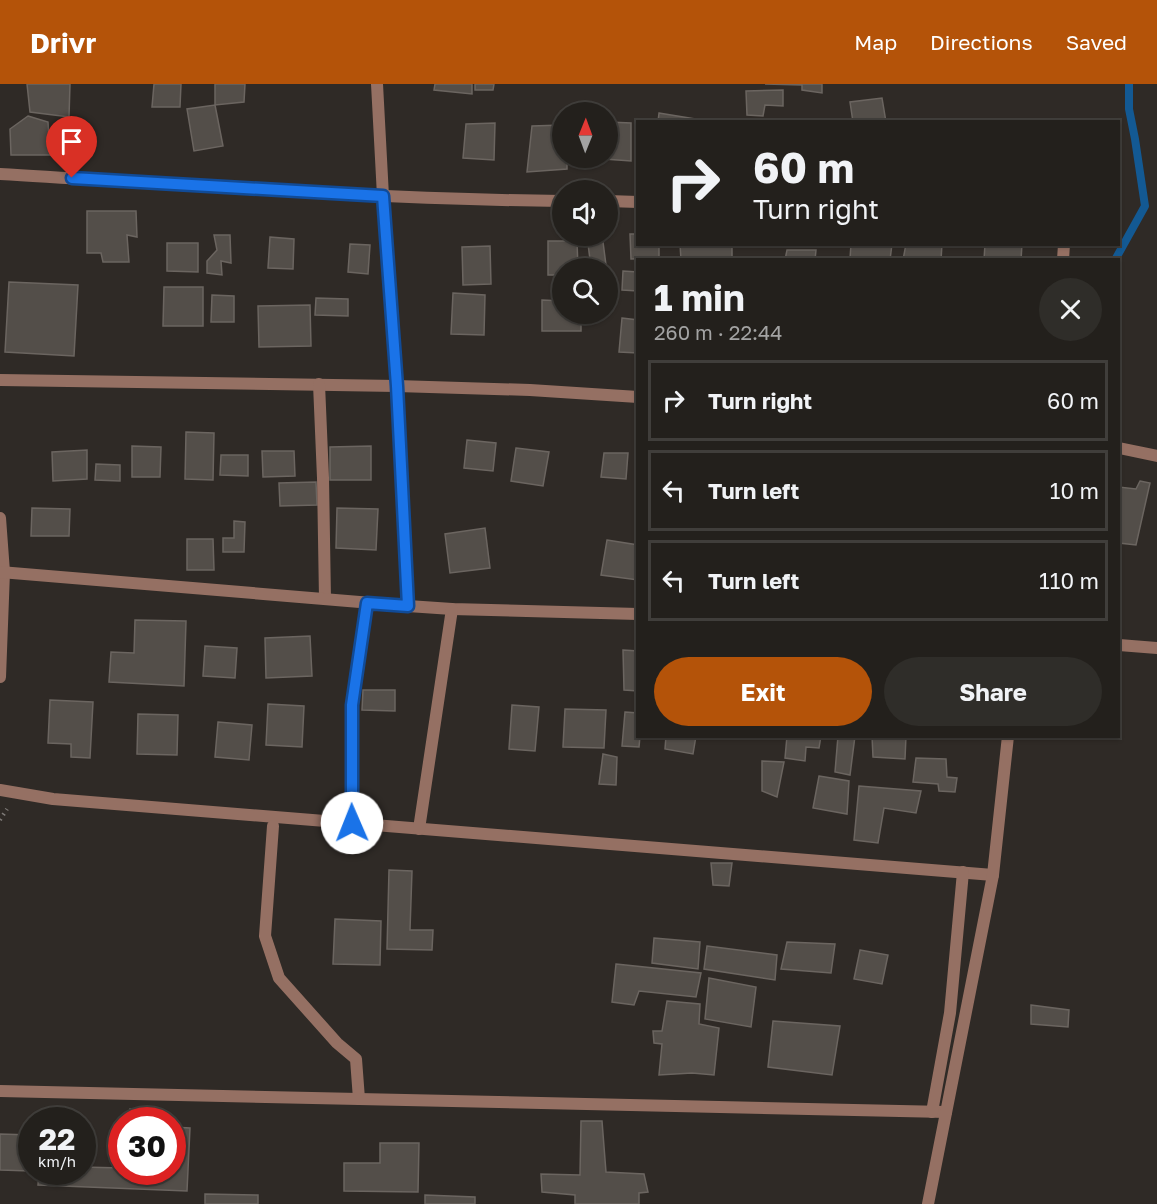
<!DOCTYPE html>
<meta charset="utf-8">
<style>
body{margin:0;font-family:"Golos Text",sans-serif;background:#2f2d29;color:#f1f3f6;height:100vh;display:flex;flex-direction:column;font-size:22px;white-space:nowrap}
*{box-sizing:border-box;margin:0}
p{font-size:20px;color:#a3a3a3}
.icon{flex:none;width:33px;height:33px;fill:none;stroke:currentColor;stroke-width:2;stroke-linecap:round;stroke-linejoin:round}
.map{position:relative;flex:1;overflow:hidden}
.sheet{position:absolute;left:636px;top:174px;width:484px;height:480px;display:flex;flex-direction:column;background:#23201c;border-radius:0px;box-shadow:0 2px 4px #0004,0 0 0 2px #403e3b}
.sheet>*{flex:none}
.hud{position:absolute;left:636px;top:36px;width:484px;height:126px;border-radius:0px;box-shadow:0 2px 4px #0004,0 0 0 2px #403e3b;background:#23201c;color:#f1f3f6;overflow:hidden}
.needle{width:39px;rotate:1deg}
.controls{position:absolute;left:552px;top:18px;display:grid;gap:12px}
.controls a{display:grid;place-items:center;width:66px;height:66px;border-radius:50%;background:#23201c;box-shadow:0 2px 4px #0004,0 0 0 2px #403e3b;font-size:30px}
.speed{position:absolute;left:18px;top:1023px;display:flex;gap:12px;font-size:30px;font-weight:700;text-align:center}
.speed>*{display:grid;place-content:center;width:78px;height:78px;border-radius:50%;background:#23201c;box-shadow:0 2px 4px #0004,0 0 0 2px #403e3b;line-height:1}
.speed small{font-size:15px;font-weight:400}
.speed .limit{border:9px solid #d22;background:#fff;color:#111}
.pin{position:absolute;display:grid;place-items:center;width:51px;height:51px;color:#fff;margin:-62px -26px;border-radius:50% 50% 50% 0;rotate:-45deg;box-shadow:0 0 6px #0007}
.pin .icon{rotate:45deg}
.me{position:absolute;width:66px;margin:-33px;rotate:359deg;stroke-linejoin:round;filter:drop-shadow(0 0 4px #0008)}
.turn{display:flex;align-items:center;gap:21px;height:126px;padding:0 18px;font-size:27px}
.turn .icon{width:78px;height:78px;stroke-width:2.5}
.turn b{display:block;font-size:42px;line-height:51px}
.round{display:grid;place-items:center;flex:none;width:63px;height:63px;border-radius:32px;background:#2f2d29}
.headline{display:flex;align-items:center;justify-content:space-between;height:102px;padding:0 18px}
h1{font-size:36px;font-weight:700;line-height:45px}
.cta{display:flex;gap:12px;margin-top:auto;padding:12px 18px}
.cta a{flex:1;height:69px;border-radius:36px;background:#b45309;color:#fff;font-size:24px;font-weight:700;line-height:69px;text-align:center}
.cta a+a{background:#2f2d29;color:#f1f3f6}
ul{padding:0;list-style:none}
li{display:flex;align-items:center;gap:18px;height:81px;margin:0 12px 9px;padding:0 6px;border:3px solid #403e3b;border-radius:0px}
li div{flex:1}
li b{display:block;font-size:22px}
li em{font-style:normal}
header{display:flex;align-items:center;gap:36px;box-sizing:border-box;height:84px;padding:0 30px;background:#b45309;color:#fff}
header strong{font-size:28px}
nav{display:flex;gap:33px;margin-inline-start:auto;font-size:21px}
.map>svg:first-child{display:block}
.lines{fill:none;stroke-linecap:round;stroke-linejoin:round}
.stream{stroke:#135993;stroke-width:8}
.building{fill:#534e49;stroke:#6b6560;stroke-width:1.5}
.path{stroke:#7f7b78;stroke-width:4;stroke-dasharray:1.5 4.5;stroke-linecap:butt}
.street{stroke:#957063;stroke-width:12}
.tree{fill:#598f62}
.route-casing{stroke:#114b97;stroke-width:15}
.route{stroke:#1a73e8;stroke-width:10}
</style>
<header>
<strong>Drivr</strong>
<nav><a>Map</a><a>Directions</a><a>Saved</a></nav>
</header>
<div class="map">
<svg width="1157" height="1120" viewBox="0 0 1157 1120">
<rect width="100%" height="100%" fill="#2f2a26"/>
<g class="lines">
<polyline class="stream" points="1115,176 1145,122 1135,55 1129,25 1129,0"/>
</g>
<g class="building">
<polygon points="27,0 70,0 69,33 30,28"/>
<polygon points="154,0 181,0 180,23 152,23"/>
<polygon points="215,0 245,0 244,18 215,21"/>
<polygon points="435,0 472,0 472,10 434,6"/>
<polygon points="475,0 494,0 493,6 475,6"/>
<polygon points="765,0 822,0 822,9 802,6 802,1"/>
<polygon points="783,6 783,22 765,21 763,32 747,31 746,7"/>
<polygon points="882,14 886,38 853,38 850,18"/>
<polygon points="215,21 223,62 194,67 187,25"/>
<polygon points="659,29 701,36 701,38 658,38"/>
<polygon points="28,32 48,38 50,71 11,71 10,45"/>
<polygon points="608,38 631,39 631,77 604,75 604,74 608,74"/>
<polygon points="495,39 494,76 463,74 466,40"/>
<polygon points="562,41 562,74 567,74 567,85 527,88 532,42"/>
<polygon points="87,127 136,127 137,153 127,151 129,178 103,178 101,169 87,169"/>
<polygon points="630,150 638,150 638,160 659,160 659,174 631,175"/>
<polygon points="214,151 230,151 231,179 221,177 222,191 207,189 207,177 217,166"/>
<polygon points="270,153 294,155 293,185 268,184"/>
<polygon points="548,157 577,157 578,184 562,184 562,191 548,191"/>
<polygon points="603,158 606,181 591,183 588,160"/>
<polygon points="167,159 198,159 198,188 167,187"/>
<polygon points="350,160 370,161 368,190 348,188"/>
<polygon points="680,160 732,160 732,176 681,176"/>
<polygon points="851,160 892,160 890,176 850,175"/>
<polygon points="906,160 942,160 941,176 903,176"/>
<polygon points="985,160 1022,160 1021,176 984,176"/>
<polygon points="490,162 491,200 463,201 462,163"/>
<polygon points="787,166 816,166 815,176 785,176"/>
<polygon points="623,187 638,188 638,207 622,206"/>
<polygon points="9,198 78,201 74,272 5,268"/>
<polygon points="164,203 203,203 203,242 163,242"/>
<polygon points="453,209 485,211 484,251 451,250"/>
<polygon points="212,211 234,212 234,238 211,238"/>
<polygon points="316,214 348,215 348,232 315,231"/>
<polygon points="542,216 562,217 562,230 581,230 581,247 542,247"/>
<polygon points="310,221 311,262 259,263 258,222"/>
<polygon points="622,234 638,236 638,269 619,268"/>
<polygon points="186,348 214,349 213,396 185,395"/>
<polygon points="467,356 496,359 493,387 464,384"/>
<polygon points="132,362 161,363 160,393 132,393"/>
<polygon points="371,362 371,396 330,396 330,363"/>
<polygon points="516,364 549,368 543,402 511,397"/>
<polygon points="87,366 87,395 53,397 52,368"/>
<polygon points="262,367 294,367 295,392 263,393"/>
<polygon points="604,369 628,369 626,395 601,393"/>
<polygon points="221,371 248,371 248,392 220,391"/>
<polygon points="96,380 120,381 120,397 95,396"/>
<polygon points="1140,397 1150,399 1136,461 1119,459 1119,403 1136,405"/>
<polygon points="316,398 317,421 280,422 279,399"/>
<polygon points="32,424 70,425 69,452 31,452"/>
<polygon points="337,424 378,425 376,466 336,464"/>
<polygon points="234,437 245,438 244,468 223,468 223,454 234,454"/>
<polygon points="485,444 490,484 450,489 445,450"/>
<polygon points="187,455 213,455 214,486 187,486"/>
<polygon points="607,456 638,461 638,496 601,491"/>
<polygon points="135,536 186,537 184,602 109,598 111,568 134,569"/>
<polygon points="310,552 312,592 266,594 265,554"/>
<polygon points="205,562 237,564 235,594 203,592"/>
<polygon points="623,566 638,567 638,607 624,606"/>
<polygon points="363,606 395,606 395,627 362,626"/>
<polygon points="50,616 93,618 90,674 71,673 71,660 48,659"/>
<polygon points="268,620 304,622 302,663 266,661"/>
<polygon points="512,621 539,623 535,667 509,665"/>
<polygon points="565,625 606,626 604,664 563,663"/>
<polygon points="625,628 638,629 638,652 640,652 639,663 622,662"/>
<polygon points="138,630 178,631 177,671 137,670"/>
<polygon points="218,638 252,641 249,676 215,673"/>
<polygon points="666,652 696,652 693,670 665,665"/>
<polygon points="787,652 821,652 819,664 806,663 805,677 785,674"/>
<polygon points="838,652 855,652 850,691 835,688"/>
<polygon points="872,652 906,652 905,675 873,673"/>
<polygon points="603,670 617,673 616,701 599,700"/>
<polygon points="916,674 946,675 947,693 957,694 955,708 939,707 938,700 913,698"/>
<polygon points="762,677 784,678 777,713 762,707"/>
<polygon points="819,692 849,697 847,730 813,724"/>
<polygon points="859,702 921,707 916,729 884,724 878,759 854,756"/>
<polygon points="711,779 732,779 729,802 713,801"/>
<polygon points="389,786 412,787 410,846 433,846 432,866 387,865"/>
<polygon points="335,835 381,837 380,881 333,880"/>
<polygon points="654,854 700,858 698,885 652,879"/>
<polygon points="787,858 835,860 831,889 781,885"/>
<polygon points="707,862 777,871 775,896 704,885"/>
<polygon points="860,866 888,871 882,900 854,895"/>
<polygon points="616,880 701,889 696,913 639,907 634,921 612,918"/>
<polygon points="709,894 756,903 751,943 705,935"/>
<polygon points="667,917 700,920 699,940 719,944 714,991 692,989 659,991 662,960 654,959 653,947 662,947"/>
<polygon points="1031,921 1069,926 1068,943 1031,940"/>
<polygon points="773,937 840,942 832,991 768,983"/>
<rect x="130" y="1025" width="22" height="11"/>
<polygon points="581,1037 602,1037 606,1088 644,1090 648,1108 639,1109 639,1120 575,1120 575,1111 542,1108 541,1090 580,1091"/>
<polygon points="172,1043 190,1044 187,1107 38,1101 39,1088 82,1088 82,1083 122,1084 122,1088 172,1088"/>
<polygon points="0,1050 31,1051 30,1087 0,1086"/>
<polygon points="380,1059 419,1059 418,1108 344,1107 344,1079 380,1079"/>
<polygon points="205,1110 258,1111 258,1120 205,1120"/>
<polygon points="425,1111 475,1113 475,1120 425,1120"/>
</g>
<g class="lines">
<polyline class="path" points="0,736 7,725"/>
<g class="street">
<polyline points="377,0 383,112 397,302 408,522"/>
<path d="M0 90C187 101 375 115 562 117"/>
<polyline points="608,117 638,118"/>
<polyline points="1063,176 1064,160"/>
<polyline points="0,296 397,302 530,306 638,313"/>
<polyline points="319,300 323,394 325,515"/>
<polyline points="1119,364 1157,372"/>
<polyline points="0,434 4,488 0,593"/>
<polyline points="0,488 408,522 452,525 638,530"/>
<polyline points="1119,561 1157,564"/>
<polyline points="0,706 53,715 993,791"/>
<polyline points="352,739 352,621 367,519"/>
<polyline points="273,742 265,852 279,894 337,959 356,975 359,1015"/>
<polyline points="419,745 452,525"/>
<polyline points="0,1007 946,1028"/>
<polyline points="932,1028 950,929 963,788"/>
<polyline points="928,1120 993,791 1008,652"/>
</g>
</g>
<circle class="tree" cx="341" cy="722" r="9"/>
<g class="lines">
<g class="route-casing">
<polyline id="route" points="72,94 383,112 397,302 408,522 367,519 352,621 352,739"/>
</g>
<use href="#route" class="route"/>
</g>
</svg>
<div class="controls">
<a><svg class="needle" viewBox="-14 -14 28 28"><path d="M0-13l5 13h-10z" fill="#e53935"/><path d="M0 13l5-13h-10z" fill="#a3a3a3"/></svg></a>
<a><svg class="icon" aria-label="sound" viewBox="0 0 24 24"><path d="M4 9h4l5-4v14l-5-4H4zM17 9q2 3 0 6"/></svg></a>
<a><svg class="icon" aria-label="search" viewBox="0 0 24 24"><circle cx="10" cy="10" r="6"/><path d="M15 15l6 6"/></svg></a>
</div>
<div class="speed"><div>22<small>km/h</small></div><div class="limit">30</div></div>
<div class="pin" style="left:72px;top:94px;background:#d93025"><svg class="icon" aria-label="arrive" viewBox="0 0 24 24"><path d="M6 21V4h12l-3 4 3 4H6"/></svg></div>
<svg class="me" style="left:352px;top:739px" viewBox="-20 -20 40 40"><circle r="19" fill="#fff"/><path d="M0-13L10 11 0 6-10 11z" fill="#1a73e8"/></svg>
<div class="hud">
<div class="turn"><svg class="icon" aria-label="right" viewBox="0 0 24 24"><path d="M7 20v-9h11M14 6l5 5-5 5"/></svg><div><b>60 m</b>Turn right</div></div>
</div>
<section class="sheet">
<div class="headline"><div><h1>1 min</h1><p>260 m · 22:44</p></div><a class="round"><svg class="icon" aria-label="close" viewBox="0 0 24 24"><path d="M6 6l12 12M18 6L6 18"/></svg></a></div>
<ul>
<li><svg class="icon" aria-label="right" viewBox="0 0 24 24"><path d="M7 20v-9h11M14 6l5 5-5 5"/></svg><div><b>Turn right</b></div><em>60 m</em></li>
<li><svg class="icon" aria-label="left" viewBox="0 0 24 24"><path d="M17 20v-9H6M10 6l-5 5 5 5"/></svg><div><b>Turn left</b></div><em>10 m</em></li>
<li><svg class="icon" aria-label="left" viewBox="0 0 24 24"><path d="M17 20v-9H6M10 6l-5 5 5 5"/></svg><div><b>Turn left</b></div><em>110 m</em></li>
</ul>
<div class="cta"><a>Exit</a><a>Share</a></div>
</section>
</div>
